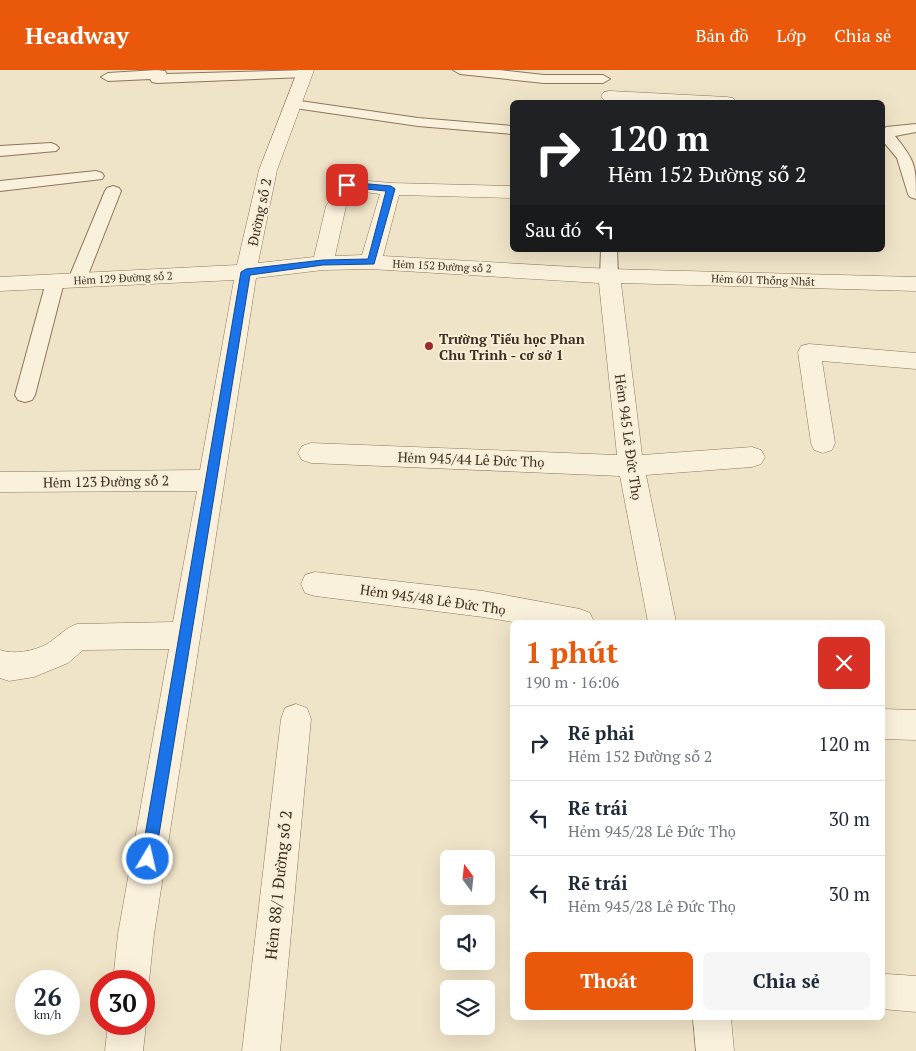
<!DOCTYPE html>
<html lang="vi">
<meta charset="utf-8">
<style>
body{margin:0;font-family:"PT Serif",serif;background:#f6f6f7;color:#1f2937;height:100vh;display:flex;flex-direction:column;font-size:19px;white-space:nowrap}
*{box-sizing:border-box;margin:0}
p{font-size:16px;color:#747a83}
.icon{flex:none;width:28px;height:28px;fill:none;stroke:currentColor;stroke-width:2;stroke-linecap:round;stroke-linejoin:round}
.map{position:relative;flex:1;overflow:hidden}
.sheet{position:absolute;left:510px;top:550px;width:375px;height:400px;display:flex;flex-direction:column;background:#fff;border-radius:8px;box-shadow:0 5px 20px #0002}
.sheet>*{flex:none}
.banner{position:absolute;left:510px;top:30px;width:375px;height:152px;border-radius:8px;box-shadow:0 5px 20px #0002;background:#202124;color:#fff;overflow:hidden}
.needle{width:32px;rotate:345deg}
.buttons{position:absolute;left:440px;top:780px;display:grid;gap:10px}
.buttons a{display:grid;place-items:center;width:55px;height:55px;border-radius:8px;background:#fff;box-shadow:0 5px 20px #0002;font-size:25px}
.speed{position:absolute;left:15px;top:900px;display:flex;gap:10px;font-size:25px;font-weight:700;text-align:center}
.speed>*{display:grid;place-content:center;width:65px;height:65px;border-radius:50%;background:#fff;box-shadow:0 5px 20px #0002;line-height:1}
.speed small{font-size:12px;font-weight:400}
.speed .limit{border:8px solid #d22;background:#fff;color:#111}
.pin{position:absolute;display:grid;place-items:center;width:42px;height:42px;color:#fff;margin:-21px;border-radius:10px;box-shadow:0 2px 8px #0006}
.me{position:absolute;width:55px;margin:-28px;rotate:9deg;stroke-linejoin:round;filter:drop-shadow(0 0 4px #0008)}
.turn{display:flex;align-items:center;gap:18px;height:105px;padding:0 15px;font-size:22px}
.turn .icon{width:65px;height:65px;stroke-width:2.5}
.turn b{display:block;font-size:35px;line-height:42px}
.then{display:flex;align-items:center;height:48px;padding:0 15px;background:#0003;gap:10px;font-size:19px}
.round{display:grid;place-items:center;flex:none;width:52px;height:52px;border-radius:8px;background:#f6f6f7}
.headline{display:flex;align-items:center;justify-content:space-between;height:85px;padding:0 15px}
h1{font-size:30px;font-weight:700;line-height:38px;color:#ea580c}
.button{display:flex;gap:10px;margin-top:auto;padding:10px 15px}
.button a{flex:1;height:58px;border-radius:8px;background:#ea580c;color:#fff;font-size:20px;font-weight:700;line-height:58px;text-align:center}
.button a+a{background:#f6f6f7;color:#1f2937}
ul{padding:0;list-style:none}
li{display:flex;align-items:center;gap:15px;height:75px;padding:0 15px;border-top:1px solid #e0e1e3}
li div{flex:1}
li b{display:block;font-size:19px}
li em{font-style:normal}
header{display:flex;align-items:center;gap:30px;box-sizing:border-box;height:70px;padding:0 25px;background:#ea580c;color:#fff}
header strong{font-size:24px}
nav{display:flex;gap:28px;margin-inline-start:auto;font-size:18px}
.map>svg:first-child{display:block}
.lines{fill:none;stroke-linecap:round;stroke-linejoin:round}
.lane-casing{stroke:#8d765c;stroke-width:2}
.street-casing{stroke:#8d765c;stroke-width:1}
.lane{fill:#faf1dc;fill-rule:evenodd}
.street{fill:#faf1dc;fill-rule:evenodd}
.route{fill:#1a73e8;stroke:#114b97}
.poi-dot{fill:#9e2a2b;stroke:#f7eed8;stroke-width:2}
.labels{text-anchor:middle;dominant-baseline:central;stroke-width:4;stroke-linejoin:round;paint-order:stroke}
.far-street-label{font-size:11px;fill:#3d2e20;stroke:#f7eed8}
.street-label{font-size:14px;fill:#3d2e20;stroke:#f7eed8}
.poi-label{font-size:14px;font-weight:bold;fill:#3d2e20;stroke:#f7eed8;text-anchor:start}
.near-street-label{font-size:16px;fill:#3d2e20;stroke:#f7eed8}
</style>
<header>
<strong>Headway</strong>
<nav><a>Bản đồ</a><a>Lớp</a><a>Chia sẻ</a></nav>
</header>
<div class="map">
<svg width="916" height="981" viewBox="0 0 916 981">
<rect width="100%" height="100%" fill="#f0e4c8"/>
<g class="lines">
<g class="lane-casing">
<g id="lane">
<polygon points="157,0 165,1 167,4 310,0 312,3 305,7 157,13 152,12 150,9 108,11 101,7 108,3"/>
<polygon points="453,0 499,0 544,5 603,5 610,9 603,13 544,13 460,4"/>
<polygon points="293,30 418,48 512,56 512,64 418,56 288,37 286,34 288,31"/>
<path d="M916 54V62L895 66C916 92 916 96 916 129L910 127 908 124 897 88 882 70V62L886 57Z"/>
<polygon points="51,73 56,75 59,78 56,81 0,86 0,76"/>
<polygon points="96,101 102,103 104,106 102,109 0,121 0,111"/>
<polygon points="113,116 119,118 121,121 86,210 83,214 77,216 71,214 68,210 105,121 107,118"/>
<polygon points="601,180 617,180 618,206 615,210 609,212 603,210 600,206"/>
<polygon points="55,206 61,208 64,212 35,325 32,330 25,332 18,330 15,325 46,212 49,208"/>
</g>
</g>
<g class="street-casing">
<g id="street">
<path d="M298 0H314L277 100 258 193 314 187 326 136 329 132 336 130 343 132 346 136 335 186 362 185 380 124 340 119 337 115 340 111 347 109 391 113 512 116V128L399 125 383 186 609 199 916 207V221L621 213 642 385 752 377 761 380 765 387 761 394 752 397 646 405 676 552H648L620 406 311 393 302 390 298 383 302 376 311 373 617 385 599 213 371 199 323 200 256 208 154 864 149 911 144 924V911H113L118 864 169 579 83 580 68 593 34 607 9 611 0 608V580C14 585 34 581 47 574 58 567 65 558 77 554L173 552 197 421 0 422V402L200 400 234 210 0 221V207L237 195 259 100Z"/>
<polygon points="610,21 727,27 733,28 736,32 635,32 604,30 601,26 604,22"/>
<polygon points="809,274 916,283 916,299 822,291 835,373 832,380 823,383 814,380 811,373 798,282 801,276"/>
<polygon points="315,502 483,521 580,539 590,543 594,552 513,552 483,547 315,526 305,523 301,514 305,505"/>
<polygon points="296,634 307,638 311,649 280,981 242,981 281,649 285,638"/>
<polygon points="882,639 916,640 916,670 882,669"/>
<polygon points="887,904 916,906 916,942 882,939 882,905"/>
<polygon points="693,948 731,948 734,981 696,981"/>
<polygon points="144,949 146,954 143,981 105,981 108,954 144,954"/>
</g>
</g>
<use href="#lane" class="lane"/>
<use href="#street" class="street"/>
</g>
<polygon class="route" points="347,112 391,116 395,119 374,194 323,195 250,205 155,789 153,794 148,796 143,794 141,789 241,202 246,199 323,190 368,189 386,121 345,117 345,113"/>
<circle class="poi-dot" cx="429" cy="276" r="5"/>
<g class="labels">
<g class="far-street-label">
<text transform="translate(442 196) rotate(3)">Hẻm 152 Đường số 2</text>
<text transform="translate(123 208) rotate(-3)">Hẻm 129 Đường số 2</text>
<text transform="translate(763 210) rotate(2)">Hẻm 601 Thống Nhất</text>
</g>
<g class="street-label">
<text transform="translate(259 142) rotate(-78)">Đường số 2</text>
<text transform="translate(629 367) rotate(82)">Hẻm 945 Lê Đức Thọ</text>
<text transform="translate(471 389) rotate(2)">Hẻm 945/44 Lê Đức Thọ</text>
<text transform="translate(106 411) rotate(-1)">Hẻm 123 Đường số 2</text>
<text transform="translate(433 529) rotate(8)">Hẻm 945/48 Lê Đức Thọ</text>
</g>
<g class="poi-label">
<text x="439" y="268">Trường Tiểu học Phan<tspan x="439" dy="16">Chu Trinh - cơ sở 1</tspan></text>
</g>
<g class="near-street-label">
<text transform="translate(278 815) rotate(-84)">Hẻm 88/1 Đường số 2</text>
</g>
</g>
</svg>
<div class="buttons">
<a><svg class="needle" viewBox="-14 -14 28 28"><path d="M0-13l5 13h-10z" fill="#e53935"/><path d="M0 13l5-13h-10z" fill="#747a83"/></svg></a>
<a><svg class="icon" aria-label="sound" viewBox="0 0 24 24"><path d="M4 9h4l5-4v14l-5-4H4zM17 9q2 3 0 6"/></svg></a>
<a><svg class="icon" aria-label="layers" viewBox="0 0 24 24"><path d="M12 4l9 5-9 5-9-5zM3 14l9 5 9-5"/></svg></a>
</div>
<div class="speed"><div>26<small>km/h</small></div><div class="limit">30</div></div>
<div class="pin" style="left:347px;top:115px;background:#d93025"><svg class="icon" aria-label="arrive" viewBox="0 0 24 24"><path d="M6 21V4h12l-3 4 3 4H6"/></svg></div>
<svg class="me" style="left:148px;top:789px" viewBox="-20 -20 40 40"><circle r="17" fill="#1a73e8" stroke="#fff" stroke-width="3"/><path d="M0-11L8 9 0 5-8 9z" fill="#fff"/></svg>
<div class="banner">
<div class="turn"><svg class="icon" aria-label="right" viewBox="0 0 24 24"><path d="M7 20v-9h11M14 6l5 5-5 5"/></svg><div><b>120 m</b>Hẻm 152 Đường số 2</div></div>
<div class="then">Sau đó<svg class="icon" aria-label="left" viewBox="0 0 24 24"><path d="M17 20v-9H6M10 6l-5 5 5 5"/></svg></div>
</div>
<section class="sheet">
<div class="headline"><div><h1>1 phút</h1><p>190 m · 16:06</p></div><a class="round" style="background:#d93025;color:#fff"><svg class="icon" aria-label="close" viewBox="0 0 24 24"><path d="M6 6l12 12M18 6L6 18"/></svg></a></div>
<ul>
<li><svg class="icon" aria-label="right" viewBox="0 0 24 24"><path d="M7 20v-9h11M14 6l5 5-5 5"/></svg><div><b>Rẽ phải</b><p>Hẻm 152 Đường số 2</p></div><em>120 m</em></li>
<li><svg class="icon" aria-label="left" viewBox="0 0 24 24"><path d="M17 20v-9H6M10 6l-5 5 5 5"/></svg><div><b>Rẽ trái</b><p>Hẻm 945/28 Lê Đức Thọ</p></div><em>30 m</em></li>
<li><svg class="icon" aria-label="left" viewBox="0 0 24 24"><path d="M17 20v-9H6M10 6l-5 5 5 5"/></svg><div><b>Rẽ trái</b><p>Hẻm 945/28 Lê Đức Thọ</p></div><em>30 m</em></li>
</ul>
<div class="button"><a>Thoát</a><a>Chia sẻ</a></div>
</section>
</div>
